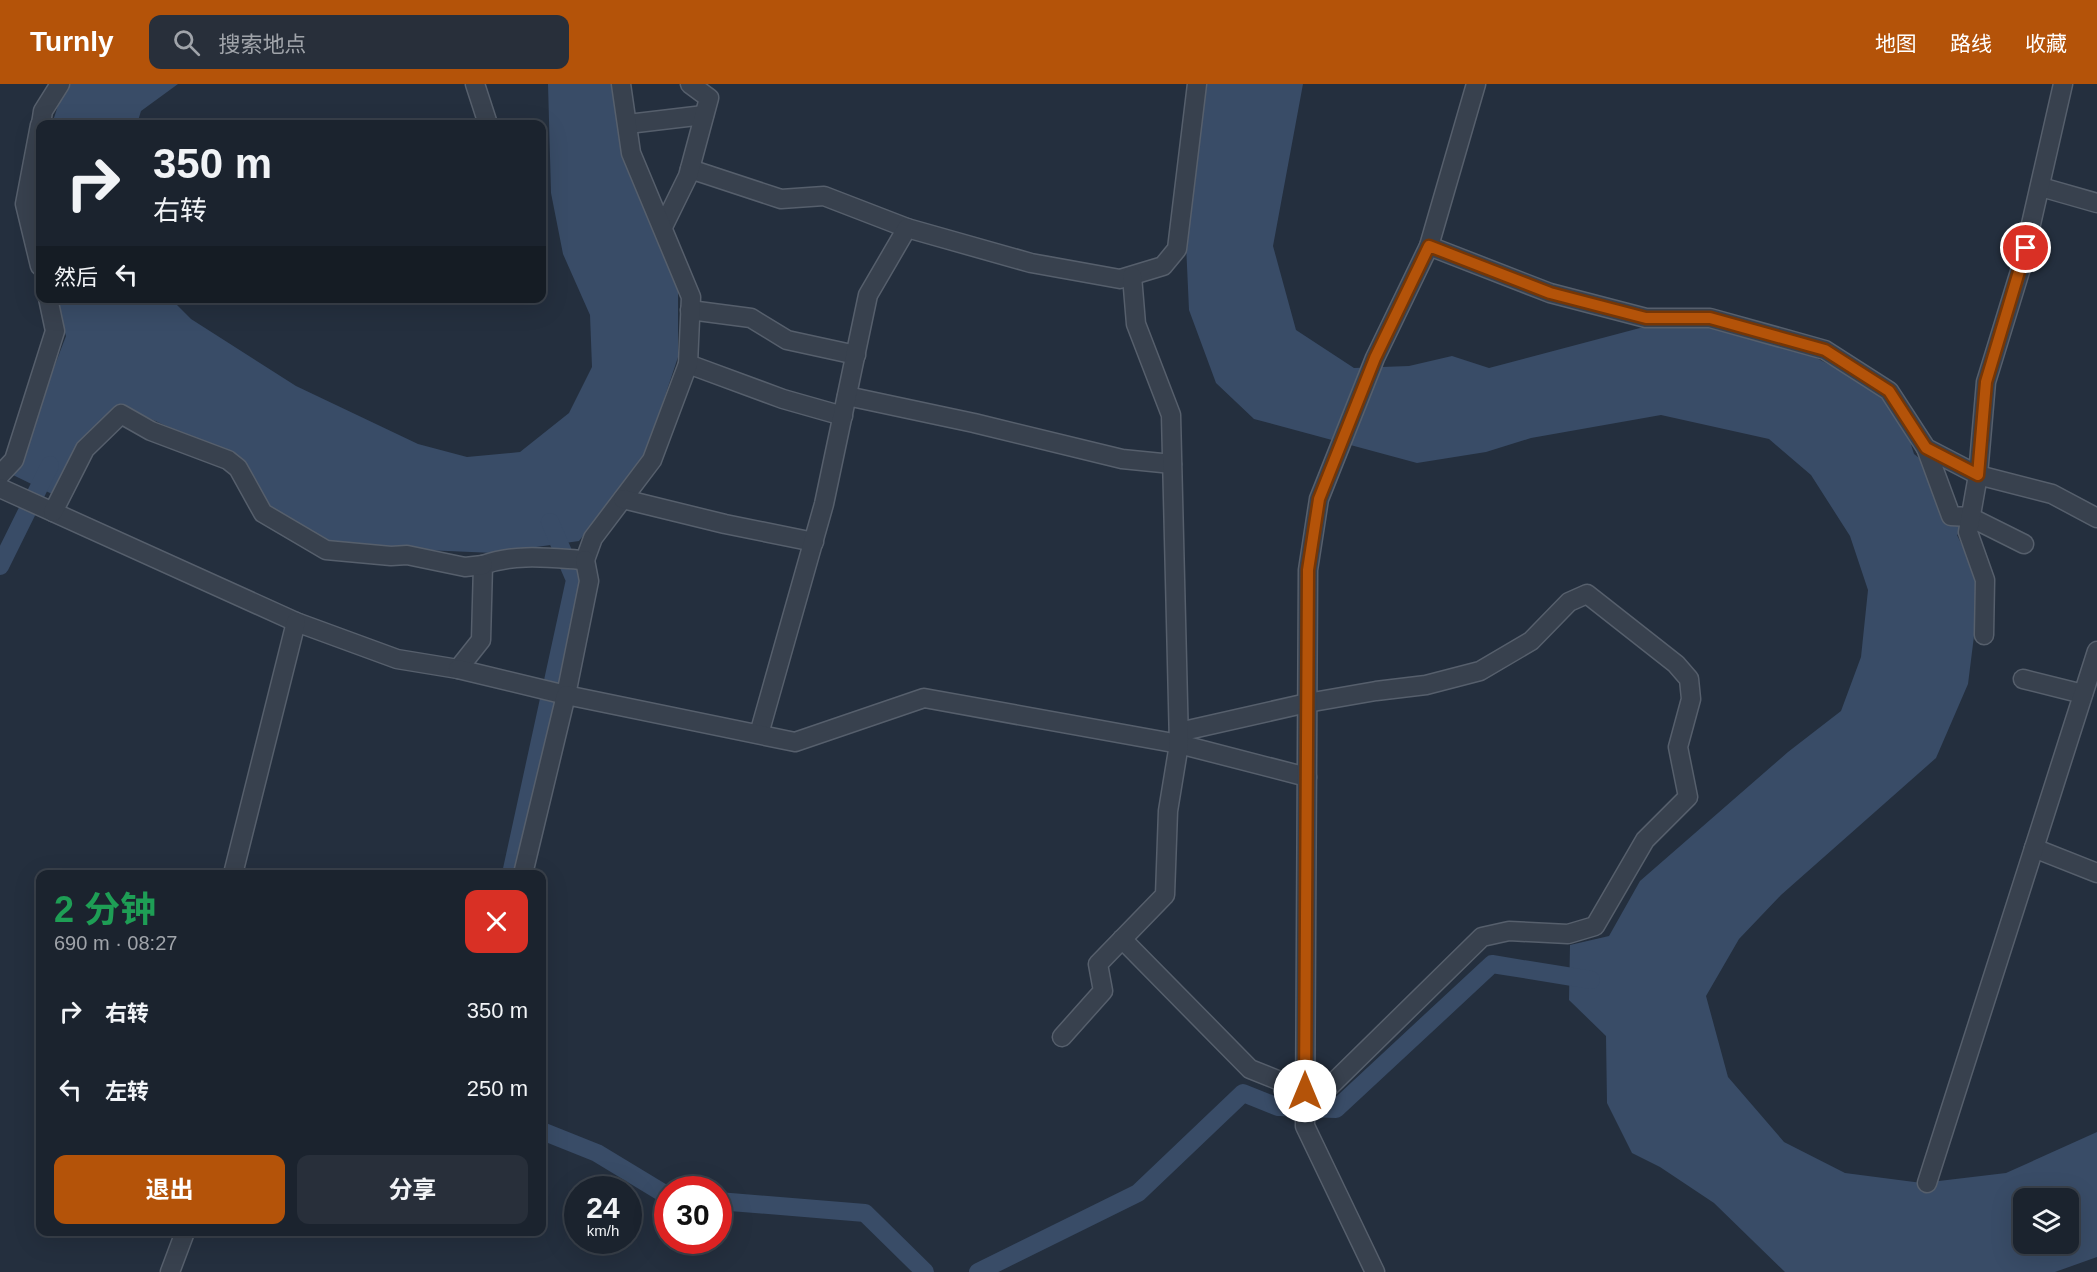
<!DOCTYPE html>
<html lang="zh">
<meta charset="utf-8">
<style>
body{margin:0;font-family:Helvetica,"Noto Sans SC",sans-serif;background:#282f3a;color:#f1f3f6;height:100vh;display:flex;flex-direction:column;font-size:22px;white-space:nowrap}
*{box-sizing:border-box;margin:0}
p{font-size:20px;color:#a0a4aa}
.icon{flex:none;width:33px;height:33px;fill:none;stroke:currentColor;stroke-width:2;stroke-linecap:round;stroke-linejoin:round}
.map{position:relative;flex:1;overflow:hidden}
.sheet{position:absolute;left:36px;top:786px;width:510px;height:366px;display:flex;flex-direction:column;background:#1b232e;border-radius:12px;box-shadow:0 6px 24px #0002,0 0 0 2px #39404a}
.sheet>*{flex:none}
.banner{position:absolute;left:36px;top:36px;width:510px;height:183px;border-radius:12px;box-shadow:0 6px 24px #0002,0 0 0 2px #39404a;background:#1b232e;color:#f1f3f6;overflow:hidden}
.fabs{position:absolute;left:2013px;top:1104px;display:grid;gap:12px}
.fabs a{display:grid;place-items:center;width:66px;height:66px;border-radius:12px;background:#1b232e;box-shadow:0 6px 24px #0002,0 0 0 2px #39404a;font-size:30px}
.speed{position:absolute;left:564px;top:1092px;display:flex;gap:12px;font-size:30px;font-weight:700;text-align:center}
.speed>*{display:grid;place-content:center;width:78px;height:78px;border-radius:50%;background:#1b232e;box-shadow:0 6px 24px #0002,0 0 0 2px #39404a;line-height:1}
.speed small{font-size:15px;font-weight:400}
.speed .limit{border:9px solid #d22;background:#fff;color:#111}
.pin{position:absolute;display:grid;place-items:center;width:51px;height:51px;color:#fff;margin:-26px;border:3px solid #fff;border-radius:50%;box-shadow:0 2px 6px #0007}
.me{position:absolute;width:66px;margin:-33px;rotate:0deg;stroke-linejoin:round;filter:drop-shadow(0 0 4px #0008)}
.turn{display:flex;align-items:center;gap:21px;height:126px;padding:0 18px;font-size:27px}
.turn .icon{width:78px;height:78px;stroke-width:2.5}
.turn b{display:block;font-size:42px;line-height:51px}
.then{display:flex;align-items:center;height:57px;padding:0 18px;background:#0003;gap:12px;font-size:22px}
.round{display:grid;place-items:center;flex:none;width:63px;height:63px;border-radius:12px;background:#282f3a}
.overview{display:flex;align-items:center;justify-content:space-between;height:102px;padding:0 18px}
h1{font-size:36px;font-weight:700;line-height:45px;color:#1e9e55}
.action{display:flex;gap:12px;margin-top:auto;padding:12px 18px}
.action a{flex:1;height:69px;border-radius:12px;background:#b45309;color:#fff;font-size:24px;font-weight:700;line-height:69px;text-align:center}
.action a+a{background:#282f3a;color:#f1f3f6}
ul{padding:0;list-style:none}
li{display:flex;align-items:center;gap:18px;height:78px;padding:0 18px}
li div{flex:1}
li b{display:block;font-size:22px}
li em{font-style:normal}
header{display:flex;align-items:center;gap:36px;box-sizing:border-box;height:84px;padding:0 30px;background:#b45309;color:#fff}
header strong{font-size:28px}
nav{display:flex;gap:33px;margin-inline-start:auto;font-size:21px}
.search{width:420px;height:54px;background:#282f3a;display:flex;align-items:center;gap:15px;box-sizing:border-box;padding:0 21px;border-radius:12px;color:#a0a4aa;font-size:22px}
.map>svg:first-child{display:block}
.water{fill:#394c67;fill-rule:evenodd}
.lines{fill:none;stroke-linecap:round;stroke-linejoin:round}
.canal{stroke:#394c67;stroke-width:18}
.street-casing{stroke:#565f6c;stroke-width:21}
.street{stroke:#38414e;stroke-width:18}
.route-casing{stroke:#753606;stroke-width:15}
.route{stroke:#b45309;stroke-width:10}
</style>
<header>
<strong>Turnly</strong>
<div class="search"><svg class="icon" aria-label="search" viewBox="0 0 24 24"><circle cx="10" cy="10" r="6"/><path d="M15 15l6 6"/></svg>搜索地点</div>
<nav><a>地图</a><a>路线</a><a>收藏</a></nav>
</header>
<div class="map">
<svg width="2097" height="1188" viewBox="0 0 2097 1188">
<rect width="100%" height="100%" fill="#242f3e"/>
<g class="water">
<polygon points="65,0 178,0 141,27 137,40 52,40"/>
<polygon points="548,0 614,0 678,195 678,273 645,372 579,457 494,469 402,465 324,456 273,428 233,372 122,322 52,410 13,391 66,252 55,214 171,215 191,235 296,302 418,360 467,373 520,368 569,329 592,283 590,231 563,170 551,109"/>
<path d="M1200 0H1303L1273 162 1296 246 1354 284 1409 282 1452 272 1489 284 1640 244 1697 240 1807 269 1877 306 1908 351 1914 370 1931 383 1965 445 1957 451 1972 481 1980 504 1968 600 1936 674 1781 811 1739 855 1706 912 1728 993 1784 1058 1845 1089 1922 1099 2006 1089 2097 1048V1173L2055 1188H1785L1714 1119 1660 1083 1632 1069 1607 1019 1606 952 1569 916 1570 861 1609 852 1640 797 1788 668 1841 627 1861 573 1868 506 1850 452 1811 391 1769 355 1661 331 1531 354 1486 368 1417 379 1254 335 1216 299 1189 226 1186 160ZM2024 1114H2068V1160H2024Z"/>
</g>
<g class="lines">
<g class="canal">
<polyline points="0,482 50,381"/>
<polyline points="511,790 575,496 550,438"/>
<polyline points="542,1047 597,1069 668,1112"/>
<polyline points="718,1117 865,1129 925,1188"/>
<polyline points="978,1188 1138,1109 1243,1009 1278,1023 1336,1025 1492,880 1591,896"/>
</g>
<g class="street-casing">
<g id="street">
<polyline points="475,0 488,40"/>
<polyline points="41,40 43,27 60,0"/>
<polyline points="628,40 704,31"/>
<polyline points="40,41 25,120 40,182"/>
<polyline points="690,85 781,115 824,112 907,144"/>
<polyline points="2041,103 2097,119"/>
<polyline points="663,143 688,92 709,14 690,0"/>
<polyline points="1429,162 1550,209 1646,234 1710,234 1825,266 1889,307 1926,364 1978,391 1986,298 2021,184 2063,0"/>
<polyline points="690,226 751,234 787,256 856,271"/>
<polyline points="688,280 783,315 843,332"/>
<polyline points="847,312 974,339 1122,375 1172,380"/>
<polyline points="1926,364 1951,432 1970,433 2024,460"/>
<polyline points="0,391 14,376 55,247 48,214"/>
<path d="M0 404 296 538 397 575 458 585 481 556 483 481C517 469 550 474 585 476L593 454 652 376 688 280 691 213 631 69 621 0"/>
<polyline points="623,415 725,440 814,458"/>
<polyline points="53,428 85,365 121,330 151,347 228,376 238,384 263,429 326,466 391,472 407,471 465,483 483,481"/>
<polyline points="1984,551 1985,496 1968,448 1978,391 2052,410 2097,434"/>
<polyline points="458,585 566,611 589,497 585,476"/>
<polyline points="2023,595 2083,610"/>
<polyline points="759,650 824,420 868,211 907,144 1031,179 1120,195 1163,182 1177,165 1197,0"/>
<polyline points="2034,764 2097,789"/>
<polyline points="233,790 296,538"/>
<polyline points="523,790 566,611 795,658 924,614 1179,660 1307,693"/>
<polyline points="1122,855 1250,985 1305,1007 1326,1006 1482,853 1509,847 1568,850 1595,842 1645,756 1688,713 1678,663 1691,615 1689,595 1676,580 1587,510 1569,518 1531,557 1480,587 1426,601 1376,607 1307,619 1179,648"/>
<polyline points="1062,953 1103,907 1098,880 1165,811 1168,727 1179,660 1171,331 1136,240 1132,192"/>
<polyline points="1927,1099 2097,567"/>
<polyline points="170,1188 185,1148"/>
<polyline points="1375,1188 1305,1042 1308,486 1319,415 1375,274 1429,162 1476,0"/>
</g>
</g>
<use href="#street" class="street"/>
</g>
<g class="lines">
<g class="route-casing">
<polyline id="route" points="1305,1007 1308,486 1319,415 1375,274 1429,162 1550,209 1646,234 1710,234 1825,266 1889,307 1926,364 1978,391 1986,298 2026,164"/>
</g>
<use href="#route" class="route"/>
</g>
</svg>
<div class="fabs">
<a><svg class="icon" aria-label="layers" viewBox="0 0 24 24"><path d="M12 4l9 5-9 5-9-5zM3 14l9 5 9-5"/></svg></a>
</div>
<div class="speed"><div>24<small>km/h</small></div><div class="limit">30</div></div>
<div class="pin" style="left:2026px;top:164px;background:#d93025"><svg class="icon" aria-label="arrive" viewBox="0 0 24 24"><path d="M6 21V4h12l-3 4 3 4H6"/></svg></div>
<svg class="me" style="left:1305px;top:1007px" viewBox="-20 -20 40 40"><circle r="19" fill="#fff"/><path d="M0-13L10 11 0 6-10 11z" fill="#b45309"/></svg>
<div class="banner">
<div class="turn"><svg class="icon" aria-label="right" viewBox="0 0 24 24"><path d="M7 20v-9h11M14 6l5 5-5 5"/></svg><div><b>350 m</b>右转</div></div>
<div class="then">然后<svg class="icon" aria-label="left" viewBox="0 0 24 24"><path d="M17 20v-9H6M10 6l-5 5 5 5"/></svg></div>
</div>
<section class="sheet">
<div class="overview"><div><h1>2 分钟</h1><p>690 m · 08:27</p></div><a class="round" style="background:#d93025;color:#fff"><svg class="icon" aria-label="close" viewBox="0 0 24 24"><path d="M6 6l12 12M18 6L6 18"/></svg></a></div>
<ul>
<li><svg class="icon" aria-label="right" viewBox="0 0 24 24"><path d="M7 20v-9h11M14 6l5 5-5 5"/></svg><div><b>右转</b></div><em>350 m</em></li>
<li><svg class="icon" aria-label="left" viewBox="0 0 24 24"><path d="M17 20v-9H6M10 6l-5 5 5 5"/></svg><div><b>左转</b></div><em>250 m</em></li>
</ul>
<div class="action"><a>退出</a><a>分享</a></div>
</section>
</div>
